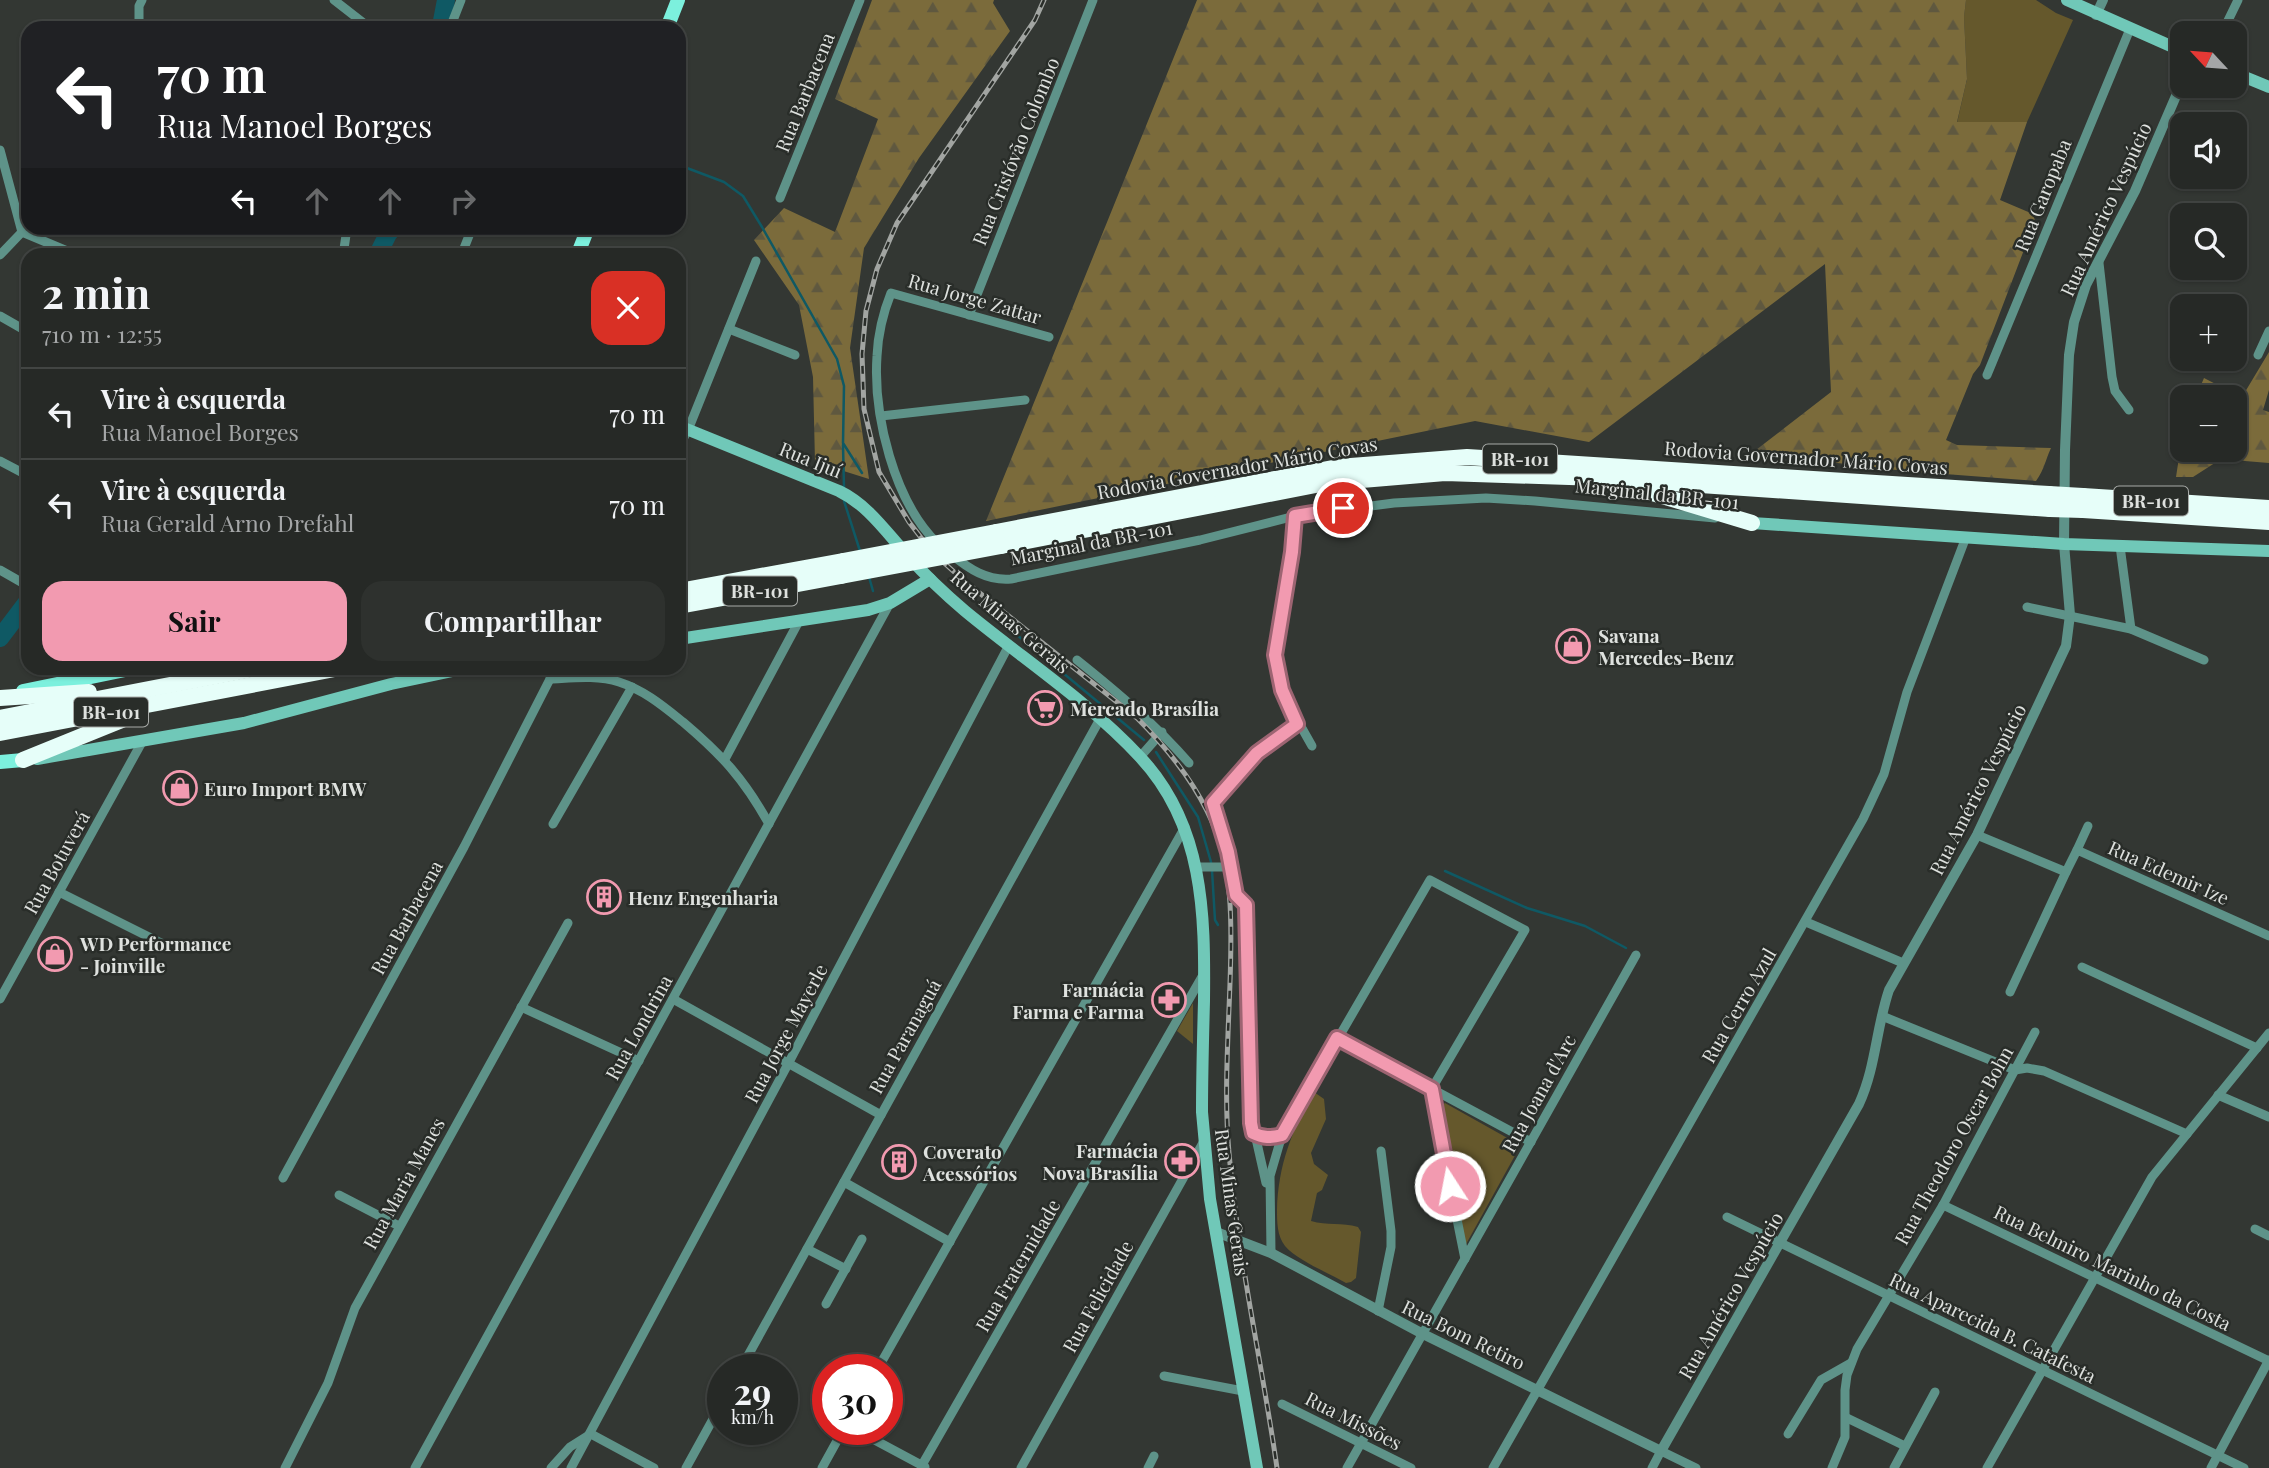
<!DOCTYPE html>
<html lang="pt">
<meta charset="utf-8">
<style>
body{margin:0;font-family:"Playfair Display",serif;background:#2e312e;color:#f1f3f6;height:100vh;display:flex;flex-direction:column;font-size:26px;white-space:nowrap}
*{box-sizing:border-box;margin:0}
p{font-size:23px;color:#a4a6a7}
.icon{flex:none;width:38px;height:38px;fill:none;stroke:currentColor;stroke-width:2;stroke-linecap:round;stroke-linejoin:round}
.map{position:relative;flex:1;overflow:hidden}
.sheet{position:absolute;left:21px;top:248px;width:665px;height:427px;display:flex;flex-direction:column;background:#262926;border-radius:21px;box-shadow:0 2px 5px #0004,0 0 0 2px #424543}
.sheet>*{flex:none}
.banner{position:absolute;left:21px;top:21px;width:665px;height:214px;border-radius:21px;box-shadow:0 2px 5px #0004,0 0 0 2px #424543;background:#202124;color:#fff;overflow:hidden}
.needle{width:46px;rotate:296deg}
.fabs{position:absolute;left:2170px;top:21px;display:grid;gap:14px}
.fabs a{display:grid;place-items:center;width:77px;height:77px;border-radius:14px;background:#262926;box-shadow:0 2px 5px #0004,0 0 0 2px #424543;font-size:35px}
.speed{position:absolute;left:707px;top:1354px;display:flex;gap:14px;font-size:35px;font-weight:700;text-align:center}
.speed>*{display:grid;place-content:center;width:91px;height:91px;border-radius:50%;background:#262926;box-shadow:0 2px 5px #0004,0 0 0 2px #424543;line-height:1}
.speed small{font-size:18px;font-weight:400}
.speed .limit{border:10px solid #d22;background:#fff;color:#111}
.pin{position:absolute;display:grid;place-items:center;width:60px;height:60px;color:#fff;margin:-30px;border:4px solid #fff;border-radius:50%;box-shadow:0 2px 7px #0007}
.me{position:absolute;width:77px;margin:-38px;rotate:349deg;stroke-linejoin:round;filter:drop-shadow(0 0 5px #0008)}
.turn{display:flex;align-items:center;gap:24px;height:147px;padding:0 21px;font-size:32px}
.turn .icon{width:91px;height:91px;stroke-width:2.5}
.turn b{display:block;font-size:49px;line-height:60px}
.lanes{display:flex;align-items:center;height:66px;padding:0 21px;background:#0003;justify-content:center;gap:35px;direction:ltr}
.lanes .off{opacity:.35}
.round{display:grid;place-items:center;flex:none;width:74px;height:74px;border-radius:21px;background:#2e312e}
.overview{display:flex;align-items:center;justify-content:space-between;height:119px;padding:0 21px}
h1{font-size:42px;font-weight:700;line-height:52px}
.action{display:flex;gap:14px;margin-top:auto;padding:14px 21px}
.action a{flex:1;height:80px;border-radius:21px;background:#f29ab0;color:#111;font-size:28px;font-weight:700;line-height:80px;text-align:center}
.action a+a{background:#2e312e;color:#f1f3f6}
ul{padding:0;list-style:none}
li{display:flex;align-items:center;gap:21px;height:91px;padding:0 21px;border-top:2px solid #424543}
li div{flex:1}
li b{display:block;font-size:26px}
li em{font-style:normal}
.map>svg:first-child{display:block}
.green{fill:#65582c}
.forest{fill:url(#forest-firs)}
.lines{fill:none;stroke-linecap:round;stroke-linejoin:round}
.stream{stroke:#0f5964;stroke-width:2.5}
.river{stroke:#0f5964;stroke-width:18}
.minor{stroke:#5e9389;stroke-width:9}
.tertiary{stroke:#5e9389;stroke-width:10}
.secondary{stroke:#70c8b8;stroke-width:12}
.primary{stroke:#7cf0dd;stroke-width:14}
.motorway{stroke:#e6fef9;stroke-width:16}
.rail-casing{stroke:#a2a5a2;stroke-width:5}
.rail{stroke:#292d29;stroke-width:2.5;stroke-dasharray:8;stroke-linecap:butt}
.motorway-bridge{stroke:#e6fef9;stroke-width:16}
.route-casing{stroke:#9d6472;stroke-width:18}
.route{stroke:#f29ab0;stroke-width:12}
.labels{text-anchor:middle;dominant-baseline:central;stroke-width:5;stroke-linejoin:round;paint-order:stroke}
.shield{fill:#292d29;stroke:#a8aba8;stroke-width:2}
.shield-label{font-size:18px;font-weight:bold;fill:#dee1de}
.street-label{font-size:19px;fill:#dee1de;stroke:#292d29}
.poi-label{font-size:19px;font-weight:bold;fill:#dee1de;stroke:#292d29;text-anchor:start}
</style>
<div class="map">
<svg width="2269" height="1468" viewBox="0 0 2269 1468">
<defs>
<pattern id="forest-firs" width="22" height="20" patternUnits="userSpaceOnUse" patternTransform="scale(1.75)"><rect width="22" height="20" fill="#7b6b3b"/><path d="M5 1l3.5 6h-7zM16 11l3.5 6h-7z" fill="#5f583f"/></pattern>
</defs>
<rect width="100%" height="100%" fill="#333733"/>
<g class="green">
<polygon points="1966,0 2036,0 2056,13 2073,20 2027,122 1957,123 1967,79 1964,17"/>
<polygon points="1193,1003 1193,1044 1177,1031"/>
<path d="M1314 1092 1324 1099 1326 1119 1311 1153 1314 1164 1328 1175 1322 1190 1317 1193 1311 1221C1327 1226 1342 1222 1358 1227L1361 1232 1356 1278 1351 1282 1346 1283C1329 1273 1298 1261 1285 1246 1277 1236 1277 1222 1277 1210 1278 1166 1292 1129 1314 1092Z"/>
<polygon points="1445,1103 1518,1144 1518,1150 1465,1246 1438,1108"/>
</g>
<g class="forest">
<polygon points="872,0 994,0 993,3 1010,31 919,158 864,248 850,348 869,479 815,462 813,377 799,305 754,240 784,208 835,232 878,119 835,99"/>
<path d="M1197 0H1966L1964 17 1967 79 1957 122H2027L2000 200 2033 214 2035 221 1980 365 1973 374 1946 440 1957 445 2051 448C2045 461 2045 468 2036 481L1905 471 1752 453 1831 392 1825 264 1589 442 1475 421 986 521Z"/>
<polygon points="2269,352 2269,390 2263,410 2269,412 2269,463 2221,459 2193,477 2176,477 2182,438 2182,450 2235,450 2235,397 2196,397 2204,378 2233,393 2245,392"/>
</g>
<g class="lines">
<g class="stream">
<polyline points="679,165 724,182 743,196 762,227 837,359 844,386 843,443 862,473"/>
<polyline points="843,445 844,487"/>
<polyline points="844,501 860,551"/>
<polyline points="869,577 873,591"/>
<polyline points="982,606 1144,740"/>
<polyline points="1156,752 1198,817 1211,862"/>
<polyline points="1212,870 1215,920 1218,925"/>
<polyline points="1445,871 1527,908 1585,926 1626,948"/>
</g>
<g class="river">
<polyline points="441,26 446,0"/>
<polyline points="377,256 388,234 393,228"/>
<polyline points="0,638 28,601"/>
</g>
<g class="minor">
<polyline points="334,0 370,28"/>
<polyline points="139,28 139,6 142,0"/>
<polyline points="450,28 461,0"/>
<polyline points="2222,33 2238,0"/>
<polyline points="0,150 22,232"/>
<polyline points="780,198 860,0"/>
<polyline points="22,232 79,256"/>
<polyline points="0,255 22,232"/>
<polyline points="343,256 347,228"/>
<polyline points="461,256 472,228"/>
<polyline points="2099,263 2112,377 2115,391 2129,410"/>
<polyline points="969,315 1093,0"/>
<polyline points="0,316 28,332"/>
<polyline points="729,329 795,355"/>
<polyline points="2258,355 2269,331"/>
<polyline points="1987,375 2130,29"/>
<polyline points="881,416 1025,400"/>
<polyline points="679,446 688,430 756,261"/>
<polyline points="0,461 21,472"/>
<polyline points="1295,516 1292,552 1275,655 1286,700 1312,746"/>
<path d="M937 543C894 501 873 415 877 356 878 334 883 313 891 293L1049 337"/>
<polyline points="2120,546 2131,629"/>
<path d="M951 554C969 569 987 581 1011 579L1200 540 1295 516 1394 503 1486 498 1535 501 1715 518"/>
<polyline points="0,570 28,586"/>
<polyline points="2027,607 2131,629 2204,660"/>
<path d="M1077 660C1117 692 1155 724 1189 763"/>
<path d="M550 679C573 678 597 675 619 682 644 690 663 706 683 722 722 755 744 779 769 824"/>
<polyline points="1140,757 1162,732"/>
<polyline points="725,759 799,621"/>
<polyline points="553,824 632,687"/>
<polyline points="1977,835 2066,872 2010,992"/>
<polyline points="2077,850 2088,826"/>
<polyline points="1197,867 1232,867"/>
<polyline points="2066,872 2077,850 2269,936"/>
<polyline points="59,892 167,946"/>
<polyline points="1806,922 1903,963"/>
<polyline points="2082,967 2257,1048"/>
<polyline points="0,999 142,742"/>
<polyline points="673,999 881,1115"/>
<polyline points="521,1007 639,1061"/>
<polyline points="1882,1016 2015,1070"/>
<polyline points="1337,1038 1531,1142"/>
<polyline points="2015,1070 2027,1068 2044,1071 2187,1134"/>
<polyline points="2218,1095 2269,1117"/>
<polyline points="1253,1133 1269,1138 1282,1135"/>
<polyline points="283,1178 464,847 550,679 552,668"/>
<polyline points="844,1182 950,1242"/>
<polyline points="1266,1183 1250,1112 1246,905 1236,895 1228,852 1213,803 1257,753 1297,724"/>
<polyline points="339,1195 399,1226"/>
<polyline points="1943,1205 2269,1361"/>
<polyline points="1727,1217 2244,1468"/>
<polyline points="2255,1229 2269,1236"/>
<polyline points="807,1249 846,1269"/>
<polyline points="1271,1253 1270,1176 1282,1135 1430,880 1525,930 1431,1090 1465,1259"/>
<polyline points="826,1304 862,1239"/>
<polyline points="1378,1311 1391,1247 1391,1231 1381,1151"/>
<polyline points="740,1370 1100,719"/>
<polyline points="877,1370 1185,827"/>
<polyline points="1164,1376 1243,1391"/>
<polyline points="1282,1404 1411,1468"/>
<polyline points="1847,1418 1905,1446"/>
<polyline points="856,1430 925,1467"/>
<polyline points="591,1434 654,1468"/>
<polyline points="1788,1434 1821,1380 1851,1363"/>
<polyline points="922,1465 1203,975"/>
<polyline points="285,1468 328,1383 355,1308 568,923"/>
<polyline points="415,1468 890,603"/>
<polyline points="551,1468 570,1447 589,1435"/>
<polyline points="571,1468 788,1064 1008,647"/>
<polyline points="686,1468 723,1401"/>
<polyline points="822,1468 843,1430"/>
<polyline points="1021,1468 1204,1141"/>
<polyline points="1148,1468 1154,1456"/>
<polyline points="1347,1468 1636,955"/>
<polyline points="1493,1468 1863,819 1884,774 1907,692 1966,537"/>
<polyline points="1652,1468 1661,1451 1696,1468"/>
<polyline points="1832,1468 1845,1437 1845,1390 1847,1375 1857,1349 1943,1205 2035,1032"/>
<polyline points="1894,1468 1935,1392"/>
<polyline points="1987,1468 2152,1177 2269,1033"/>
<polyline points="2211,1468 2269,1360"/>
</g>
<g class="tertiary">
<polyline points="2096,15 2103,0"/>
<path d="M1216 1232 1271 1253 1423 1334 1661 1451 1859 1104C1876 1067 1876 1028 1889 990L1977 835 2066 646 2070 615 2064 544 2065 450 2069 355 2074 322 2086 285 2135 191 2182 82"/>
</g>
<g class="secondary">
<polyline points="2067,0 2182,51"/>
<polyline points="2235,73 2269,87"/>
<path d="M679 426 839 491C868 505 886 532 908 556 925 575 945 594 965 611 1023 659 1089 702 1140 757 1204 825 1205 914 1204 1001 1203 1038 1202 1075 1202 1112L1210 1199 1257 1468"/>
<polyline points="1752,523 2064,544 2269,551"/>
<polyline points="679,639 868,610 890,603 930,579"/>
<polyline points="37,759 244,723 391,684 467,668"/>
</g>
<g class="primary">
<polyline points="667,28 678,0"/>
<polyline points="577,256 588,228"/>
<polyline points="23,691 135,668"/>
<polyline points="0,762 23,760"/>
</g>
<g class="motorway">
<polyline points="1629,486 1752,523"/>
<polyline points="2083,496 2269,508"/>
<polyline points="2083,510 2269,522"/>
<polyline points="996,532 1338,467 1467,457 2049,494"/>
<polyline points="1001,546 1326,483 1445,473 1599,478 2050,509"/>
<polyline points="679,591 843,561"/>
<polyline points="679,606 841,576"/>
<polyline points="0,698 89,692"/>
<polyline points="0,718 258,668"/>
<polyline points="0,733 340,668"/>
<polyline points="23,760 134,715"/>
</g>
<g class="rail-casing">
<path id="rail" d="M1044 0 1035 20 897 223 877 269 866 311 862 354 864 409 879 472 909 522 932 552 962 579 1137 718C1165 746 1190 776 1207 811 1234 865 1232 925 1230 983 1228 1040 1224 1097 1229 1153 1238 1259 1262 1363 1277 1468"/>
</g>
<use href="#rail" class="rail"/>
<g class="motorway-bridge">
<polyline points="2049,494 2083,496"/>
<polyline points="2050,509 2083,510"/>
<polyline points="843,561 996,532"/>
<polyline points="841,576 1001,546"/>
</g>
</g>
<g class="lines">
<g class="route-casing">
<path id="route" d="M1343 508 1295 516 1292 552 1275 655 1282 690 1297 724 1257 753 1213 803 1228 852 1236 895 1246 905 1251 1123 1253 1133C1263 1138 1271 1138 1282 1135L1337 1038 1432 1089 1450 1186"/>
</g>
<use href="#route" class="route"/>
</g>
<defs>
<g id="shop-ring" transform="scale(1.75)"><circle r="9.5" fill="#292d29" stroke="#f29ab0" stroke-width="1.5"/><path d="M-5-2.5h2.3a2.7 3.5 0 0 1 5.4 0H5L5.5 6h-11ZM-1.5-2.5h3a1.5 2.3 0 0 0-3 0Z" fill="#f29ab0"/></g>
<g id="supermarket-ring" transform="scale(1.75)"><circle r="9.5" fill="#292d29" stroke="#f29ab0" stroke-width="1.5"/><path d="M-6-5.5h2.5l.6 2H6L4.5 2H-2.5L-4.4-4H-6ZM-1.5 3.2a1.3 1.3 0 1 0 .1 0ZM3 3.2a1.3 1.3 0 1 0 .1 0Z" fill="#f29ab0"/></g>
<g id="building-ring" transform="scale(1.75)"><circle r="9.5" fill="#292d29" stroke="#f29ab0" stroke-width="1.5"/><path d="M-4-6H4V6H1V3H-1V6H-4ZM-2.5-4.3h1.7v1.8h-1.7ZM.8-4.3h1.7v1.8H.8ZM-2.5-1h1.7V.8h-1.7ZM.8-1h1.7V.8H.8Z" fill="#f29ab0"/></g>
<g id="pharmacy-ring" transform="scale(1.75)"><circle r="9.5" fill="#292d29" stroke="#f29ab0" stroke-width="1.5"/><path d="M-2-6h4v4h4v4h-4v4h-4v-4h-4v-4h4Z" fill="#f29ab0"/></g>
</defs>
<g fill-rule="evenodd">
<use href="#shop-ring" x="1573" y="646"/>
<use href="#supermarket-ring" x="1045" y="708"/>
<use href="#shop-ring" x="180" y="788"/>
<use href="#building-ring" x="604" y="897"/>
<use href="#shop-ring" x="55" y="954"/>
<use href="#pharmacy-ring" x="1169" y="1000"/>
<use href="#pharmacy-ring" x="1182" y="1161"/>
<use href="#building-ring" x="899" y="1162"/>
</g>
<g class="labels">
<g class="shield">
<rect x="1483" y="444.5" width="74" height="29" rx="5"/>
<rect x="2114" y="486.5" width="74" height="29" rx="5"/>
<rect x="723" y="576.5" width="74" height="29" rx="5"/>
<rect x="74" y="697.5" width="74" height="29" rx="5"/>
</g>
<g class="shield-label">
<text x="1520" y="459">BR-101</text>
<text x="2151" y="501">BR-101</text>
<text x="760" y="591">BR-101</text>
<text x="111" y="712">BR-101</text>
</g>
<g class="street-label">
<text transform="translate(804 92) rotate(-68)">Rua Barbacena</text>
<text transform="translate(1015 151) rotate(-68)">Rua Cristóvão Colombo</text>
<text transform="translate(2042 195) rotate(-68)">Rua Garopaba</text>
<text transform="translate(2105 209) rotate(-65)">Rua Américo Vespúcio</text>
<text transform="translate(975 298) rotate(16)">Rua Jorge Zattar</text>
<text transform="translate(1806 457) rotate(4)">Rodovia Governador Mário Covas</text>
<text transform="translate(811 459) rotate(22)">Rua Ijuí</text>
<text transform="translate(1237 467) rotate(-10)">Rodovia Governador Mário Covas</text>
<text transform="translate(1657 493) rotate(6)">Marginal da BR-101</text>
<text transform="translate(1091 542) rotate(-11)">Marginal da BR-101</text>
<text transform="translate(1011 621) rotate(40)">Rua Minas Gerais</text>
<text transform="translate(1977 789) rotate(-63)">Rua Américo Vespúcio</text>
<text transform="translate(56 862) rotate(-61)">Rua Botuverá</text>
<text transform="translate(2169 872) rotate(24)">Rua Edemir Ize</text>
<text transform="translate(406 917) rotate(-61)">Rua Barbacena</text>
<text transform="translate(1738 1005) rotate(-60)">Rua Cerro Azul</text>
<text transform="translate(638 1027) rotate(-61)">Rua Londrina</text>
<text transform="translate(785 1033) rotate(-62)">Rua Jorge Mayerle</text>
<text transform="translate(904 1036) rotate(-61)">Rua Paranaguá</text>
<text transform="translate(1538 1093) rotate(-61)">Rua Joana d'Arc</text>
<text transform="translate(1953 1145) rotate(-61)">Rua Theodoro Oscar Bohn</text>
<text transform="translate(403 1183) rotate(-61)">Rua Maria Manes</text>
<text transform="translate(1233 1202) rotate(82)">Rua Minas Gerais</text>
<text transform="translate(1017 1265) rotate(-60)">Rua Fraternidade</text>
<text transform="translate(2113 1267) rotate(26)">Rua Belmiro Marinho da Costa</text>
<text transform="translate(1730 1295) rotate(-60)">Rua Américo Vespúcio</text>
<text transform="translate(1097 1296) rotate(-61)">Rua Felicidade</text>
<text transform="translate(1993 1327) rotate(26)">Rua Aparecida B. Catafesta</text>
<text transform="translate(1464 1334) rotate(26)">Rua Bom Retiro</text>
<text transform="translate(1354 1420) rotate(27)">Rua Missões</text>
</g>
<g class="poi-label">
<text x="1598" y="635">Savana<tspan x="1598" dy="22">Mercedes-Benz</tspan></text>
<text x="1070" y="708">Mercado Brasília</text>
<text x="204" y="788">Euro Import BMW</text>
<text x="628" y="897">Henz Engenharia</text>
<text x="80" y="943">WD Performance<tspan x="80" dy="22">- Joinville</tspan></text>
<text x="1144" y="989" text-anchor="end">Farmácia<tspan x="1144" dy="22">Farma e Farma</tspan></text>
<text x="1158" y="1150" text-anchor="end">Farmácia<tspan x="1158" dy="22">Nova Brasília</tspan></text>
<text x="923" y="1151">Coverato<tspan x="923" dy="22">Acessórios</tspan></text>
</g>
</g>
</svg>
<div class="fabs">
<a><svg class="needle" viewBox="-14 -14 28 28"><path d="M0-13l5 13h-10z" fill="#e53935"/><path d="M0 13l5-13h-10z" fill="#a4a6a7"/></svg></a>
<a><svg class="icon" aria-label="sound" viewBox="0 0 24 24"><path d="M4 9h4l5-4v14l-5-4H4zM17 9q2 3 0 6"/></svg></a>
<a><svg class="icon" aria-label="search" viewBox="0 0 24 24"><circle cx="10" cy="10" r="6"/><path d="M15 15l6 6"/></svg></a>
<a>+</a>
<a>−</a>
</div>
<div class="speed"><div>29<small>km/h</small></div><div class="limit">30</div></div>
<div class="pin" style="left:1343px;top:508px;background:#d93025"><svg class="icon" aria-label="arrive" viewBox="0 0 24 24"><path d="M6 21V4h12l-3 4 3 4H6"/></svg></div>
<svg class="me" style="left:1450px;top:1186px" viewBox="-20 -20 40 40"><circle r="17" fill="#f29ab0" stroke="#fff" stroke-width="3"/><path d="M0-11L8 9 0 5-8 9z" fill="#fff"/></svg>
<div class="banner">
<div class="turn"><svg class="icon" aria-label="left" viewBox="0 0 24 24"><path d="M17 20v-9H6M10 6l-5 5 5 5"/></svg><div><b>70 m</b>Rua Manoel Borges</div></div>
<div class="lanes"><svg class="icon" aria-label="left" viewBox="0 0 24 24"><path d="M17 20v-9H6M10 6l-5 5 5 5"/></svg><svg class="icon off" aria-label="ahead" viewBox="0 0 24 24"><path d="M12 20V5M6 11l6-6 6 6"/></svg><svg class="icon off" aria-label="ahead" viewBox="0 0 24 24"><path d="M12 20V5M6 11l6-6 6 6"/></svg><svg class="icon off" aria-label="right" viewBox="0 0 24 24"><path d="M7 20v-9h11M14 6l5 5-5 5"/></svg></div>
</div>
<section class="sheet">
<div class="overview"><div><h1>2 min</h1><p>710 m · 12:55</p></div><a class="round" style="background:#d93025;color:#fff"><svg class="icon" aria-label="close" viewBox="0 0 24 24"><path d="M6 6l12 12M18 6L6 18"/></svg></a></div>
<ul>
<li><svg class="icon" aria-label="left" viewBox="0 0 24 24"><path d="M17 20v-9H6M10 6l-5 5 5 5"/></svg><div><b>Vire à esquerda</b><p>Rua Manoel Borges</p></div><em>70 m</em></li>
<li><svg class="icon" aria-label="left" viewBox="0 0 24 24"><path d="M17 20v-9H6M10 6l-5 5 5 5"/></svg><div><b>Vire à esquerda</b><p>Rua Gerald Arno Drefahl</p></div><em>70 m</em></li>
</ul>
<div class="action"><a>Sair</a><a>Compartilhar</a></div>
</section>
</div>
